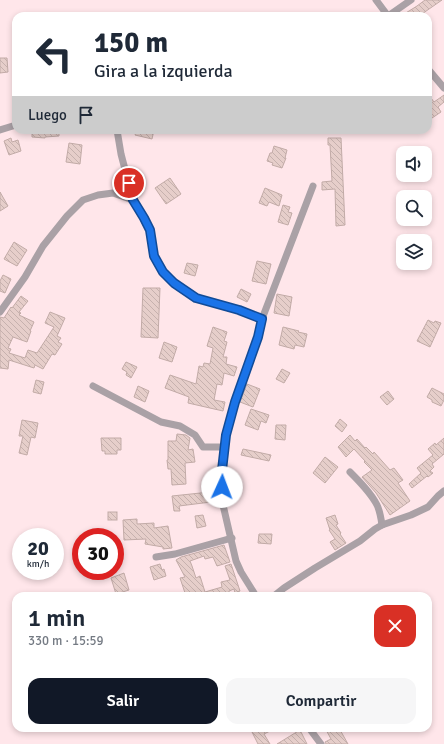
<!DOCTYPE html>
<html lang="es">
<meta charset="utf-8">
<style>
body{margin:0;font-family:Signika,sans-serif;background:#f6f6f7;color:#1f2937;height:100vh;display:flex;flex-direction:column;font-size:15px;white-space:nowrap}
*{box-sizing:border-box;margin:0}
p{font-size:13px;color:#747a83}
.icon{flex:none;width:22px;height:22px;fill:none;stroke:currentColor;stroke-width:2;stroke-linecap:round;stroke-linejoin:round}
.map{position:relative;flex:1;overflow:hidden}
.side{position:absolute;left:12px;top:592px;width:420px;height:140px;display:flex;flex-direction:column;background:#fff;border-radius:12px;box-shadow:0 2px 6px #0003}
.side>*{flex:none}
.hud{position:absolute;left:12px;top:12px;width:420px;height:122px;border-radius:12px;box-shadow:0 2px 6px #0003;background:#fff;color:#1f2937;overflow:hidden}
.fabs{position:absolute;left:396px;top:146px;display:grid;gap:8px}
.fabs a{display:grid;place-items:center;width:36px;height:36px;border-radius:8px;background:#fff;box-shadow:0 2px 6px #0003;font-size:20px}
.speed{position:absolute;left:12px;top:528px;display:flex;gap:8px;font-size:20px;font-weight:700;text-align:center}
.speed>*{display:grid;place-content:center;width:52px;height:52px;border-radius:50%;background:#fff;box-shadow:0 2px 6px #0003;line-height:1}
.speed small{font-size:10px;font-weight:400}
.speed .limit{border:6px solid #d22;background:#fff;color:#111}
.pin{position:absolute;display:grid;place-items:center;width:34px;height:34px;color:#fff;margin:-17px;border:2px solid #fff;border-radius:50%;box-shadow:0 1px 4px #0007}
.me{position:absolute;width:44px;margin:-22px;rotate:2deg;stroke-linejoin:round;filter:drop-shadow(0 0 3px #0008)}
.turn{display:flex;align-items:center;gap:14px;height:84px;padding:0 16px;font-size:18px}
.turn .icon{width:52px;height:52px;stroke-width:2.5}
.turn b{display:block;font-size:28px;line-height:34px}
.then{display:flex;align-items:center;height:38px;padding:0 16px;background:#0003;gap:8px;font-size:15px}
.round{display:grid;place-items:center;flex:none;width:42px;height:42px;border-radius:12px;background:#f6f6f7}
.head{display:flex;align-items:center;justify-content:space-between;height:68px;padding:0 16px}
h1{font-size:24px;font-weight:600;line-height:30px}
.action{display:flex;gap:8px;margin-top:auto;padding:8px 16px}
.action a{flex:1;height:46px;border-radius:12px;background:#111827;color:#fff;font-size:16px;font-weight:600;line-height:46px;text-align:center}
.action a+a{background:#f6f6f7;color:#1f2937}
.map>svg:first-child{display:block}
.building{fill:url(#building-back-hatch);stroke:#c2aba7}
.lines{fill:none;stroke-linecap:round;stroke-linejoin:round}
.minor{stroke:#aaa1a6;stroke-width:7}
.route-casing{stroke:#114b97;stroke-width:10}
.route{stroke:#1a73e8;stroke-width:7}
</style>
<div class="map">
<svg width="444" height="744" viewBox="0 0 444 744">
<defs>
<pattern id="building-back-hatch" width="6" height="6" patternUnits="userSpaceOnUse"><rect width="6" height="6" fill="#e6ceca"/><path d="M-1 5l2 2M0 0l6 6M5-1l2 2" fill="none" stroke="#c6b1ae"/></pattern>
</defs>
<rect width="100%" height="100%" fill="#ffe6ea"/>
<g class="building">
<polygon points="425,0 442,0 419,16 401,16 417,6"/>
<polygon points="0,58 7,58 8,72 0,73"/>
<polygon points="428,94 434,102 444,95 444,102 438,107 441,112 432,118 428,113"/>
<polygon points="32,130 59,130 59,136 45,137 45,138 32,137"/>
<polygon points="137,130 154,130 152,139 135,135"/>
<polygon points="11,138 12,142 18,140 21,151 9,155 4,141"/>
<polygon points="328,138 341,138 345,225 336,226 335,189 322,190 322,182 332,181 330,145 328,145"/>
<polygon points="69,143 82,145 80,164 66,162"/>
<polygon points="274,146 287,150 285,158 286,158 282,168 272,165 273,163 267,161 270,153 272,153"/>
<polygon points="170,178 181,194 166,204 155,188"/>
<polygon points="265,188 282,195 279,206 269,202 267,206 259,203"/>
<polygon points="0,192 8,206 0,211"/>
<polygon points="283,205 290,207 288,212 292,213 288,225 278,222"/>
<polygon points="14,242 27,250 17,266 4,259"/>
<polygon points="257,261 271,264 266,284 252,281"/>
<polygon points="187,263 198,265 195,276 184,273"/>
<polygon points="3,275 11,279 5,293 0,291 0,281"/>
<polygon points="143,288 160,288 158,338 141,337"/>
<polygon points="241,289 251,294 247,302 237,297"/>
<polygon points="277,294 292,297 289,316 274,313"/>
<polygon points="21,296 28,301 19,312 21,313 19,315 34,322 30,331 31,331 27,342 13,337 8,348 11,349 9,353 25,358 28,350 37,353 54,327 45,323 50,312 65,318 57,336 61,338 58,342 62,344 55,355 52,354 43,369 35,365 34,368 9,360 8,369 0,368 0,317 4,318 11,307 12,308"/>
<polygon points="428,320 434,323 435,321 441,323 430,347 417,341"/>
<polygon points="213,327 227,332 224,341 227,342 223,357 227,357 226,364 237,367 234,376 224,373 222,385 217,384 214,400 225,402 223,411 188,403 189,397 165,388 170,375 196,384 199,366 203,367 204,363 210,364 213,348 207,346"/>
<polygon points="283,327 299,331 298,332 307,334 304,347 295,345 294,349 279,345"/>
<polygon points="164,342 177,347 172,362 159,358"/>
<polygon points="126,362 137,367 131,378 126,375 127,372 122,369"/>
<polygon points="282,369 290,373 284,383 276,379"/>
<polygon points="36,380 44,382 41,394 33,392"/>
<polygon points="247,384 260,389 253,407 240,402"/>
<polygon points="138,386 149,391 145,402 134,397"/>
<polygon points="432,388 444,394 444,400 441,406 432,402 432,400 427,397"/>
<polygon points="388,391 394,399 387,405 380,397"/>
<polygon points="251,409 269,415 266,423 261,421 258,430 245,425"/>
<polygon points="340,419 347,425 342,432 335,426"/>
<polygon points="22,420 38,423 35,438 31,437 27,455 19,453 23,436 19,436"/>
<polygon points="276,425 286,425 285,440 275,439"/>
<polygon points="177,434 186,435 190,438 188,450 193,449 195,462 185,463 186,484 172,485 171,469 168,469 167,460 168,460 168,441 176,441"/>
<polygon points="350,435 355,441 357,439 365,448 366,447 373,454 374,452 390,470 394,468 403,480 398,483 410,501 390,515 376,493 362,477 372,470 364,462 365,461 354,449 346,457 338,447"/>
<polygon points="101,438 121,438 121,450 117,450 117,454 105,454 105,451 102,451"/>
<polygon points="444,438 444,454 432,464 434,467 430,471 433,473 428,477 427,476 412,488 409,484 421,473 417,468 433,455 428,449 435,443 436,445"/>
<polygon points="243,449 271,455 269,461 241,455"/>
<polygon points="325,457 338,467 325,483 313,473"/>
<polygon points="210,492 211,502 179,506 180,511 174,511 172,496"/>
<rect x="108" y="512" width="9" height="8"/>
<polygon points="203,515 206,526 197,528 195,516"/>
<polygon points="335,515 338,524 336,525 341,533 340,534 346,543 335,550 330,542 335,539 329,530 330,530 326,518"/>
<polygon points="137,519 137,524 154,523 154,528 168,526 172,548 163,549 163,547 145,544 146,539 124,540 123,520"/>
<polygon points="259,534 272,534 271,544 258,543"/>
<polygon points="224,545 230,562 217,566 213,557 205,559 204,556 190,561 192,566 196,578 200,576 205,592 222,587 221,582 230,580 225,566 231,564 240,591 235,593 234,589 229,591 229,593 219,596 186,596 180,578 185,577 176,560 181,557"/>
<polygon points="160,564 162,570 164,569 166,576 154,580 150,567"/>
<polygon points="124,573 129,590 116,594 111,578"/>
<polygon points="261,728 276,728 264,734 270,744 258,744 252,732"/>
<polygon points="325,728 339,728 348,744 326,744 325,742 331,739"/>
<polygon points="300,730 307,744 277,744 295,733"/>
</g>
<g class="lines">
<g class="minor">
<polyline points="376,0 388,16"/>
<polyline points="388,16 411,0"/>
<polyline points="428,69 444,88"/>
<polyline points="0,130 16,125"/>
<polyline points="117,130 121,154 133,200 145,218 150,230 154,256 163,272 174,283 196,298 239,310 262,319 258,337 235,402 226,435 221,479 223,505 236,561 241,572 256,596"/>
<polyline points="0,312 25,277 43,246 67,216 83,200 98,195 113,193 133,200"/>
<polyline points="262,319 313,186"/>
<polyline points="93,386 161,422 180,426 195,435 203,447 225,447"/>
<path d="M350 472C360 482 371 493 377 505 380 511 381 518 382 525"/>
<polyline points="156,557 175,554 232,538"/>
<polyline points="274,596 284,588 315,568 360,541 375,529 382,525 411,515 428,507 438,496 444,491"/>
<polyline points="309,728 321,744"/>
</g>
</g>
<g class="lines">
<g class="route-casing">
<polyline id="route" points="129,183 133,200 144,218 150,230 154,256 163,272 174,283 196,298 239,310 262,319 258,337 235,402 226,435 221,479 222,487"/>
</g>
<use href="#route" class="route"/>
</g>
</svg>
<div class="fabs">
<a><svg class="icon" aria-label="sound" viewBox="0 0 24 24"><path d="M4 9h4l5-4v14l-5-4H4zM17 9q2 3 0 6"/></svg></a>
<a><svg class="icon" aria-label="search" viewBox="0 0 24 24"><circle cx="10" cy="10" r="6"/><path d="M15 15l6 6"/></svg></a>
<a><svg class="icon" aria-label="layers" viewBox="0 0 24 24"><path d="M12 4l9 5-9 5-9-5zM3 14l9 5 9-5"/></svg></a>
</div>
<div class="speed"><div>20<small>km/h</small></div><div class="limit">30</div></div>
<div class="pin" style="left:129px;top:183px;background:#d93025"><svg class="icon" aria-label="arrive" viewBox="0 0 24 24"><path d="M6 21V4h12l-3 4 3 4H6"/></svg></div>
<svg class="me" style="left:222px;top:487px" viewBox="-20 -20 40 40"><circle r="19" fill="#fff"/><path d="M0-13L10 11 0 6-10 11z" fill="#1a73e8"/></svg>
<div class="hud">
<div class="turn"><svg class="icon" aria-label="left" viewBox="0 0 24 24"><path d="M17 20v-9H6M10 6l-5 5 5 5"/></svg><div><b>150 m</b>Gira a la izquierda</div></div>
<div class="then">Luego<svg class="icon" aria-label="arrive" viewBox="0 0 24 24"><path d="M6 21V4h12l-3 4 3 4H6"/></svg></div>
</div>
<section class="side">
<div class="head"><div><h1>1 min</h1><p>330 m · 15:59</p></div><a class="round" style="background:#d93025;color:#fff"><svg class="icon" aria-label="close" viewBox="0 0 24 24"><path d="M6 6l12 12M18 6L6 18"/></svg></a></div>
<div class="action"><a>Salir</a><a>Compartir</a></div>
</section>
</div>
